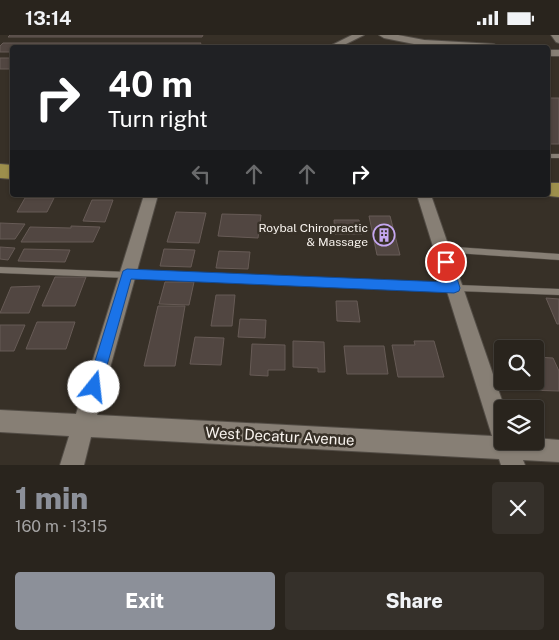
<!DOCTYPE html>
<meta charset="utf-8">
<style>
body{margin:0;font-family:"Public Sans",sans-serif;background:#35302a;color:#f1f3f6;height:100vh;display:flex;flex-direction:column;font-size:19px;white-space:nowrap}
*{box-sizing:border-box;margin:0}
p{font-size:16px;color:#a5a4a4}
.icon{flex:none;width:28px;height:28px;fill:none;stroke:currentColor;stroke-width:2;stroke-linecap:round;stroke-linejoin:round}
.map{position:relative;height:430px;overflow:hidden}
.panel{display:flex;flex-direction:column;background:#29241d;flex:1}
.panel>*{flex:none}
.guide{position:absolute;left:10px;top:10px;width:540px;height:152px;border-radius:5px;box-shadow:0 1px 4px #0004,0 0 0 1px #45413b;background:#202124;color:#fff;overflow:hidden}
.buttons{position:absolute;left:494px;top:305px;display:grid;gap:10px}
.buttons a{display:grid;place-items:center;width:50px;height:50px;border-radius:5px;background:#29241d;box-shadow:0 1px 4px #0004,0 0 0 1px #45413b;font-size:25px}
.pin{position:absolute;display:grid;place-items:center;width:42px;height:42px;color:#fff;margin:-21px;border:2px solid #fff;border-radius:50%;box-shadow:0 1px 5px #0007}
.me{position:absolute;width:55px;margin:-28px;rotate:16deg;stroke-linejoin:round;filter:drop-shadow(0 0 4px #0008)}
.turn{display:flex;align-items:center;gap:18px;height:105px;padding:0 15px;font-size:22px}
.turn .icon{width:65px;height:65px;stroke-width:2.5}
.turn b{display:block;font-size:35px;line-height:42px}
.lanes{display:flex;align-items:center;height:48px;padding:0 15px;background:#0003;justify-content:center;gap:25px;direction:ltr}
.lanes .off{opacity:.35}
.round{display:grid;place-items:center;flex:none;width:52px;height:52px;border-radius:5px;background:#35302a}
.headline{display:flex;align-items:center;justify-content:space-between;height:85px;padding:0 15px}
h1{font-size:30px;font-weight:800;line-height:38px;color:#8c9099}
.action{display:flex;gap:10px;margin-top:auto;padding:10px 15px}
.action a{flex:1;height:58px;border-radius:5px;background:#8c9099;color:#fff;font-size:20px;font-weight:800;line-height:58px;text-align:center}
.action a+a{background:#35302a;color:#f1f3f6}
.status{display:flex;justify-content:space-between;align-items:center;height:35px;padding:0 25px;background:#29241d;direction:ltr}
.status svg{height:14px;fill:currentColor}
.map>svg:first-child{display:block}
.building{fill:#514641;stroke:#675b56}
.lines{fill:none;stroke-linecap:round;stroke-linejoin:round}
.lane-casing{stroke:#524c45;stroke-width:1}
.street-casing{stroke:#524c45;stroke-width:2}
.primary-casing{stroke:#524c45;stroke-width:2}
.lane{fill:#877f75;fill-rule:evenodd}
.street{fill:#877f75;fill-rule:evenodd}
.primary{fill:#9d8f4c;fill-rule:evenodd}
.route{fill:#1a73e8;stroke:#114b97}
.labels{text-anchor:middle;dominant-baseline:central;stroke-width:5;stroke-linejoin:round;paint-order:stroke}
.poi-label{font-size:12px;fill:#f7f2ed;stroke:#373027;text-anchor:end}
.near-street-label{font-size:15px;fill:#f7f2ed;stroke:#373027}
</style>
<div class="status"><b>13:14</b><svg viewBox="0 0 49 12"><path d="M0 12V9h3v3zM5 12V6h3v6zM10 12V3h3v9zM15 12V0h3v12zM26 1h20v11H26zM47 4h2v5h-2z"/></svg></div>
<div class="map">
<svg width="559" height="430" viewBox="0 0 559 430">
<rect width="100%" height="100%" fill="#373027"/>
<g class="building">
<polygon points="10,0 203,0 202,2 8,2"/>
<polygon points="3,8 201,8 199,12 12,12 12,17 0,17 0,11"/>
<rect x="0" y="23" width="12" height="11"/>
<rect x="548" y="63" width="11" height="46"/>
<polygon points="25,163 54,163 47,177 17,177"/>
<polygon points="92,165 113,165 105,187 83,186"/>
<polygon points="176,177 206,178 199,208 167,207"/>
<polygon points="222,179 261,180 258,203 218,201"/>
<polygon points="369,181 390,181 400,220 377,220"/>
<polygon points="334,185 359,185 362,199 335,199"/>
<polygon points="0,188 25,189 15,204 0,204"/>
<polygon points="71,191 100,192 93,207 21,207 30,192 71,193"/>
<polygon points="0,212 15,213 8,225 0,224"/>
<polygon points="24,214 70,215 65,227 18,226"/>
<polygon points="164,214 195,215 191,232 160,231"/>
<polygon points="219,216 250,217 248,234 216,233"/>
<polygon points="55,242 86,242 75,271 42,271"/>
<polygon points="165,247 194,247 189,270 159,269"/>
<polygon points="40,251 29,278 0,278 11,252"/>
<polygon points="216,260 235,260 232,291 211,291"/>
<polygon points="546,263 559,264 559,289 557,289"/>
<polygon points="336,266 357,266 360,287 337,286"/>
<polygon points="158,271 185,271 175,331 144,331"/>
<polygon points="240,284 266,285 265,303 238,302"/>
<polygon points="37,287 75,287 66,314 26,314"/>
<polygon points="0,290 25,290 14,316 0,316"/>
<polygon points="195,302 224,303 221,330 190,329"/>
<polygon points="293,306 324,307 325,337 318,337 318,333 293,332"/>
<polygon points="414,306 434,306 444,342 398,342 392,310 415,310"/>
<polygon points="252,309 285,310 285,335 268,335 268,341 250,340"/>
<polygon points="344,311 384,311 388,339 347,339"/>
<polygon points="535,322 553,323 559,336 559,356 526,355 523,346 535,346"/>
</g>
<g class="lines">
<g class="lane-casing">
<g id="lane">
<rect x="548" y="119" width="11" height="4"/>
<polygon points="441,211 559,219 559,225 441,217 438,216 437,214 438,212"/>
<polygon points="0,232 559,254 559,260 0,238"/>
</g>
</g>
<g class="street-casing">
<g id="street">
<polygon points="352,0 364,0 340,12 328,12"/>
<polygon points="379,0 398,0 424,5 494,9 499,12 424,11 384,3"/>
<polygon points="551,0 559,0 559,8 556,7"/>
<rect x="548" y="15" width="11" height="6"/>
<polygon points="144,160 158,160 97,380 492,401 417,160 431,160 505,374 502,374 502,406 535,406 535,403 559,405 559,427 523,425 525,430 501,430 499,424 91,402 84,430 60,430 69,401 0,397 0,375 76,379"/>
</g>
</g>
<g class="primary-casing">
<g id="primary">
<polygon points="0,129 12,130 12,144 0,143"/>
<polygon points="548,148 559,148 559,162 540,160 548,160"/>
</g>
</g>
<use href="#lane" class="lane"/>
<use href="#street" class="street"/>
<use href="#primary" class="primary"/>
</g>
<polygon class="route" points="446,222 450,224 452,227 460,253 459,256 454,258 131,244 101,352 99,357 94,360 89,357 87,352 123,236 127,234 446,247 440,227 442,224"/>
<defs>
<g id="building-ring" transform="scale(1.125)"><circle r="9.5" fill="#373027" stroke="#c5a7f1" stroke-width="1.5"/><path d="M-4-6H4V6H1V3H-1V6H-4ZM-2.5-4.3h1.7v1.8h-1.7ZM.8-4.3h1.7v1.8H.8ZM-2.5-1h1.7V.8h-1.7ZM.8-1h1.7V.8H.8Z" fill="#c5a7f1"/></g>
</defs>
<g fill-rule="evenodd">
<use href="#building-ring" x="384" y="200"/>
</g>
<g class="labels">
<g class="poi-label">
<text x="368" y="193">Roybal Chiropractic<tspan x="368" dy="14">&amp; Massage</tspan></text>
</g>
<g class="near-street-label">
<text transform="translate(280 401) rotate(3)">West Decatur Avenue</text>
</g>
</g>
</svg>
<div class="buttons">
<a><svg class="icon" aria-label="search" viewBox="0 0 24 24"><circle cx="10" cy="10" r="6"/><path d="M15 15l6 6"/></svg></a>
<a><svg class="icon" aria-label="layers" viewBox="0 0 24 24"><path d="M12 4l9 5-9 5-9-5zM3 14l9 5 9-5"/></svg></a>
</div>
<div class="pin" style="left:446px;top:227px;background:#d93025"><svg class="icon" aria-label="arrive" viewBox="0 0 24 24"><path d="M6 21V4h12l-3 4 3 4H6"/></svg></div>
<svg class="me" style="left:94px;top:352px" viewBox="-20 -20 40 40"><circle r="19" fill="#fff"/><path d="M0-13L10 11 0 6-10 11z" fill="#1a73e8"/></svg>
<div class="guide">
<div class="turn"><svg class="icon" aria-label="right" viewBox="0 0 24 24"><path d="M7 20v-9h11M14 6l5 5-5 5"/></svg><div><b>40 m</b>Turn right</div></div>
<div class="lanes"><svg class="icon off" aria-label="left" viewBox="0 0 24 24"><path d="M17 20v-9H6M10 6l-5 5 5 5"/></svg><svg class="icon off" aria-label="ahead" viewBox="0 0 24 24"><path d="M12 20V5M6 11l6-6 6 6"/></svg><svg class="icon off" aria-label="ahead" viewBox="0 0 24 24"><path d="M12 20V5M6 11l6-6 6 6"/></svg><svg class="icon" aria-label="right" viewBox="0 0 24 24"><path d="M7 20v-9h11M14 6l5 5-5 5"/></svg></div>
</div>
</div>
<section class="panel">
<div class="headline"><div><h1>1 min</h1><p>160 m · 13:15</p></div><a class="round"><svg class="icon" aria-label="close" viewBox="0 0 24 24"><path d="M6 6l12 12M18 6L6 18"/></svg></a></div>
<div class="action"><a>Exit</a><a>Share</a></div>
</section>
